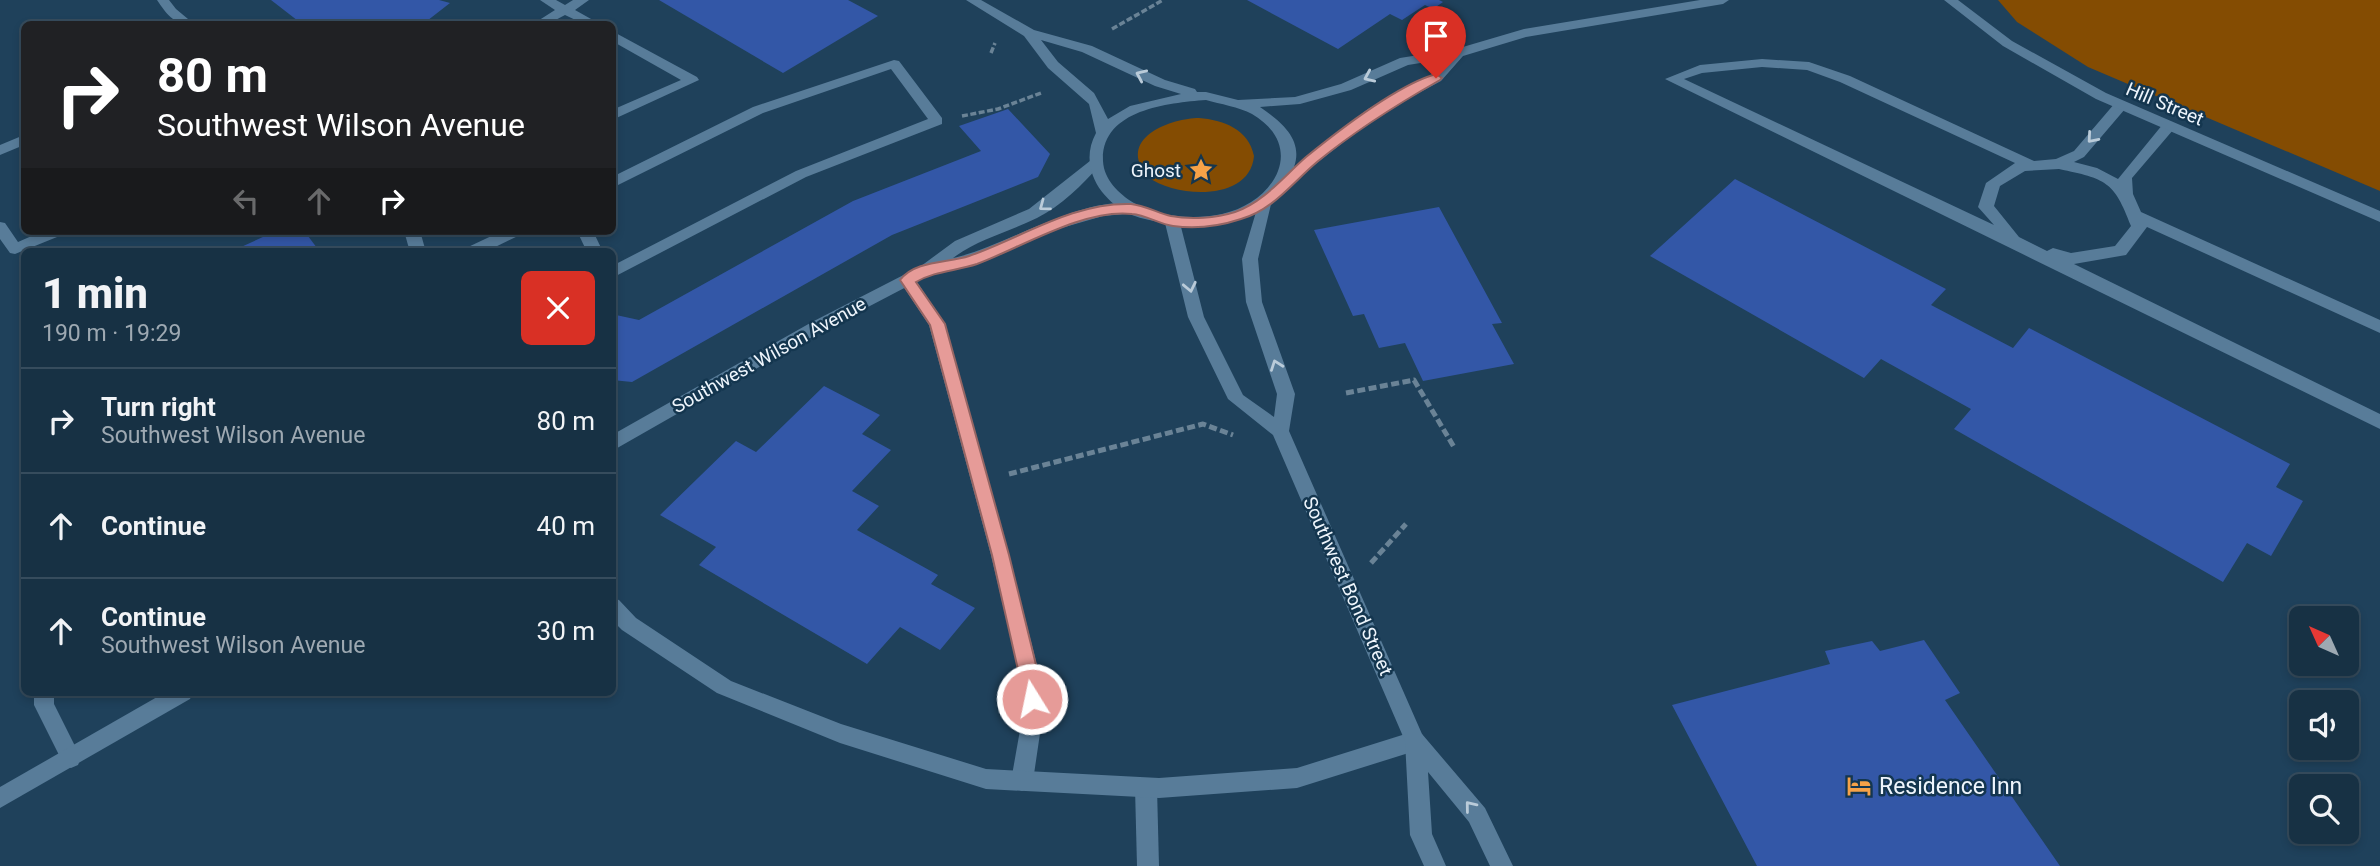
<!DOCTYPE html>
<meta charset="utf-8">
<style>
body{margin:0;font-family:Roboto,sans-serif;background:#20394b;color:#f1f3f6;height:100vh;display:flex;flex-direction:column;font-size:26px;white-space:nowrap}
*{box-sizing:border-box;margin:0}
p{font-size:23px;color:#9ea9b2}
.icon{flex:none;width:38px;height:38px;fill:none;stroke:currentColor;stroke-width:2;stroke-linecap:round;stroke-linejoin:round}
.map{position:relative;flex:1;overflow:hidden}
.details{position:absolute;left:21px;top:248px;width:595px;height:448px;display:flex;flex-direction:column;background:#173144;border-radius:10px;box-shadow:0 4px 10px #0003,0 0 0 2px #364c5d}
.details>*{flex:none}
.hud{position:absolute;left:21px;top:21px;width:595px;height:214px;border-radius:10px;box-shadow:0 4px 10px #0003,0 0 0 2px #364c5d;background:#202124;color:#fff;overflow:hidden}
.needle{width:46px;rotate:315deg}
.controls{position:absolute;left:2289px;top:606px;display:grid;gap:14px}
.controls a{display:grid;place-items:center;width:70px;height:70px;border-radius:10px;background:#173144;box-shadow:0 4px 10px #0003,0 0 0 2px #364c5d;font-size:35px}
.pin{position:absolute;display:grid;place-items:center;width:60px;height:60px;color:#fff;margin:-72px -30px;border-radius:50% 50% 50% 0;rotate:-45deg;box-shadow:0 0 7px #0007}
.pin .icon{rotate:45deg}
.me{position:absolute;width:77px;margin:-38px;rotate:350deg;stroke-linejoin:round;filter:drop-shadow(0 0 5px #0008)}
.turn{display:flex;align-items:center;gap:24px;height:147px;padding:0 21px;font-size:32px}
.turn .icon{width:91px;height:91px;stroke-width:2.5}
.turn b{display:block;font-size:49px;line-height:60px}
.lanes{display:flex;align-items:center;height:66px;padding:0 21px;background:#0003;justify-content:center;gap:35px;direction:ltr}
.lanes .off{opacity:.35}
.round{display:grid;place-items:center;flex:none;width:74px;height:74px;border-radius:10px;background:#20394b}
.head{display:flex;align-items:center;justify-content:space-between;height:119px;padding:0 21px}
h1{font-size:42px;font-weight:800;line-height:52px}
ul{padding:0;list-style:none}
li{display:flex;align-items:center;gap:21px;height:105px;padding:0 21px;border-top:2px solid #364c5d}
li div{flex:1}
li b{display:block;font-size:26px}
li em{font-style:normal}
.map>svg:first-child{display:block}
.green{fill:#844c02}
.building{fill:#3357a7}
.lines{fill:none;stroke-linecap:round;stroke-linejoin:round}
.path-far1{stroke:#6a8396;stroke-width:3.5;stroke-dasharray:6 2.5;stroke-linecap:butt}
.path{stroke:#6a8396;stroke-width:5;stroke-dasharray:8 3.5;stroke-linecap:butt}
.service{fill:#587c99;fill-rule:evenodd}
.minor{fill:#587c99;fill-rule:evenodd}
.tertiary{fill:#587c99;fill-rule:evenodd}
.oneway{stroke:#bacbd9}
.route{fill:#e69b98;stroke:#966563;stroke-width:2}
.labels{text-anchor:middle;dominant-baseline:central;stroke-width:5;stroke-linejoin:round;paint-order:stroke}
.street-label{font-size:19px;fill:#eef5fc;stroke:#14364f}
.poi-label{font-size:19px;fill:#eef5fc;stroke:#14364f;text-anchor:end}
.near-poi-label{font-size:23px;fill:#eef5fc;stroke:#14364f;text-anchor:start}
</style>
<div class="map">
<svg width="2380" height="866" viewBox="0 0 2380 866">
<rect width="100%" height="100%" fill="#1f415b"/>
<g class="green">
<polygon points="1998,0 2380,0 2380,191 2088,67 2017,22"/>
<path d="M1199 118C1223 120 1249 129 1254 156 1250 202 1176 198 1148 177L1150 175 1147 172 1145 173C1119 137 1172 118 1199 118Z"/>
</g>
<g class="building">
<polygon points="271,0 439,0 450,3 423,24 302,24"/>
<polygon points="659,0 848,0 878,16 783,73"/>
<polygon points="1247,0 1439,0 1443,2 1433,9 1425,5 1402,20 1390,14 1338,49"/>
<polygon points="1008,109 1050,154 1038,177 892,235 632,382 612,380 612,310 616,315 639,320 853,201 981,151 959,126"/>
<polygon points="1735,179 1946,289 1931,305 2013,348 2029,328 2290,464 2276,487 2303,501 2271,556 2247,543 2223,582 1954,429 1971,409 1881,359 1864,378 1650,256"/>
<polygon points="1439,207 1502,323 1492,324 1514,364 1423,381 1405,343 1379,348 1364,314 1353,316 1314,230"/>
<polygon points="276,231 319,231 308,236 320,252 230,252"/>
<polygon points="824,386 880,415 862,434 891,450 852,491 879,506 857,530 938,575 931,584 975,608 940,650 900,627 867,664 699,565 716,547 660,515 736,441 756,452"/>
<polygon points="1924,640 1960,693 1945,700 2060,866 1757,866 1672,705 1830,664 1825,651 1872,641 1880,651"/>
</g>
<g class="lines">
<g class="path-far1">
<polyline points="1112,29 1163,0"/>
<polyline points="991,53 995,43"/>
<polyline points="962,116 998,109 1041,93"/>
</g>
<g class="path">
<polyline points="1346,393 1414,380 1454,447"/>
<polyline points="1009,474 1203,424 1233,435"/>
<polyline points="1371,563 1406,524"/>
</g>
<g class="service">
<polygon points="540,0 556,0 565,5 573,0 589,0 575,10 600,24 584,24 565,15 548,24 533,24 555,10"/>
<polygon points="612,31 697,77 699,80 612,120 612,110 681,80 612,41"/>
<path d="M1762 59 1809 62 1850 76 2034 161 2056 159 2074 151 2115 103H2125V109L2084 157 2074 162 2097 168 2118 179 2163 124H2173V130L2132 178 2133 194 2141 212 2380 320V333L2147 227 2126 255 2074 264 2380 414V429L1665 79 1700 65ZM1762 67 1807 70 1840 82 2015 163 1986 183 1978 207 1994 225 1684 79 1702 73ZM2059 169C2106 179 2114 181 2131 226L2115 246 2071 253 2053 248 2047 251 2019 237 1994 206 2000 186 2025 171Z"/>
<polygon points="894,60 899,61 942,118 942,124 806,177 612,278 612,266 796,171 928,119 891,69 763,113 612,188 612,177 753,107"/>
<polygon points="24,135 24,145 0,155 0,145"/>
<polygon points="0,222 5,223 18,242 43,231 65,231 62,235 15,254 10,253 0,239"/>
<polygon points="502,231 523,231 520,235 485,252 464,252 466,248"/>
<polygon points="577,231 593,231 603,252 587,252"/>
<polygon points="907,274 913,276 945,324 1009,555 1042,685 1043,713 1033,781 1029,788 1022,791 1015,788 1011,781 1023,713 1022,685 991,555 929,325 899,280"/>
<polygon points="34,693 54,693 54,704 81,758 78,765 71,768 64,765 34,705"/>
<polygon points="1146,778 1154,781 1157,788 1159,866 1137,866 1135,788 1138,781"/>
</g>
<g class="minor">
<path d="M157 0H169L176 9 194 24C175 26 167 15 157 0Z"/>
<polygon points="1944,0 1958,0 2012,41 2106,93 2380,211 2380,222 2096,99 2003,46"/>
<path d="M1095 157 1102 162 1100 165C1082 185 1061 206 1037 218 1009 232 978 239 953 258 1002 248 1089 192 1137 205L1140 209 1137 213 1103 216 1058 229 977 264 933 273 824 330 612 451V435L812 322 921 266 955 241 1029 209Z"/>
<polygon points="404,231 420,231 426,252 410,252"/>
<polygon points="612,598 619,600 636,618 731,681 841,724 986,769 1159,778 1297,768 1415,731 1422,734 1425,741 1422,748 1415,751 1297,788 1159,798 986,789 840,743 717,693 622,630 612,620"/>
<polygon points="164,693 193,693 190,699 0,808 0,787"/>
</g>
<path class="tertiary" d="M966 0H981L1034 30 1092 46 1165 80 1195 89 1197 92H1206L1238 100 1295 97 1341 84 1400 58 1456 49 1524 29 1700 0H1729L1723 4 1526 37 1463 56 1441 81 1378 115 1286 187 1272 200 1258 259 1262 302 1295 394 1289 431 1422 734 1485 808 1513 866H1490L1469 822 1428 772 1432 834 1446 866H1424L1410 835 1405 741 1273 435 1228 399 1188 317 1165 223C1154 221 1142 219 1132 215 1100 201 1078 166 1096 133L1089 104 1048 68 1024 36ZM1041 40 1082 52 1155 86 1181 94 1130 106 1108 119 1094 93 1058 62ZM1445 59 1431 75 1368 109 1294 167C1304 139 1280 121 1260 107L1300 104 1351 90 1408 65ZM1206 100C1220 104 1239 107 1252 114 1308 147 1274 203 1222 214 1194 220 1158 217 1134 203 1119 194 1104 180 1103 161 1101 110 1167 103 1206 100ZM1256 212 1242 259 1246 302 1277 394 1274 417 1243 395 1204 317 1181 227 1226 224Z"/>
</g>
<defs><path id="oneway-chevron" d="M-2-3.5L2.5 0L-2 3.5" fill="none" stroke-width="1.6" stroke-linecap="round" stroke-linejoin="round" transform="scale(1.75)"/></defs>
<g class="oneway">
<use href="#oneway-chevron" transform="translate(1141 75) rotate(-156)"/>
<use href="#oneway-chevron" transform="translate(1369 77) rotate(156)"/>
<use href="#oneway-chevron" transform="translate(2092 138) rotate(131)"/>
<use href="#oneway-chevron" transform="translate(1044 206) rotate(143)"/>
<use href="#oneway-chevron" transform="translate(1190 287) rotate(78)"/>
<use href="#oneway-chevron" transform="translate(1276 365) rotate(-110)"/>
<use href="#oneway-chevron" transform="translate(1470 806) rotate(-129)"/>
</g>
<path class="route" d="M1436 74 1442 78 1440 80C1396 105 1356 130 1317 162 1292 183 1273 210 1241 219 1220 226 1195 229 1173 226 1159 224 1146 215 1132 214 1085 208 1020 248 977 264 956 271 935 271 916 282L945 324 1009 555 1041 685 1042 699 1039 705 1032 707 1026 705 992 555 930 325 900 280C915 260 948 263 969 256 1021 238 1073 202 1131 204 1144 205 1158 213 1171 216 1191 220 1216 218 1235 212 1264 202 1284 176 1306 157 1338 131 1397 85 1436 74Z"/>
<defs>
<g id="sight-bare" transform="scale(1.89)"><path d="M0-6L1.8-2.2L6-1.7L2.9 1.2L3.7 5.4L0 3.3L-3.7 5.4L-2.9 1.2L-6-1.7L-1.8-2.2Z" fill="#f6a248" stroke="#14364f" stroke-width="2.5" paint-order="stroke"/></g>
<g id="hotel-bare" transform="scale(1.89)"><path d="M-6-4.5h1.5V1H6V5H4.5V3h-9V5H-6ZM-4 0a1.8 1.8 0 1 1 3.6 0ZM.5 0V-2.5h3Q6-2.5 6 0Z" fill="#f6a248" stroke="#14364f" stroke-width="2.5" paint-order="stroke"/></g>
</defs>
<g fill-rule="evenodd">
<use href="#sight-bare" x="1201" y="170"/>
<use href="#hotel-bare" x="1859" y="786"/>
</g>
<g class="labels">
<g class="street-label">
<text transform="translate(2165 104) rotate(23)">Hill Street</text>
<text transform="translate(769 355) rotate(-29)">Southwest Wilson Avenue</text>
<text transform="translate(1348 586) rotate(66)">Southwest Bond Street</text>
</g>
<g class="poi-label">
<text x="1181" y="170">Ghost</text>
</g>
<g class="near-poi-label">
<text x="1879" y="786">Residence Inn</text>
</g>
</g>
</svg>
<div class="controls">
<a><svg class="needle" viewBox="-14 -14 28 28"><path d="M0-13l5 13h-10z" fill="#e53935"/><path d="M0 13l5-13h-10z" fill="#9ea9b2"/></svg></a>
<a><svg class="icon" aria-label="sound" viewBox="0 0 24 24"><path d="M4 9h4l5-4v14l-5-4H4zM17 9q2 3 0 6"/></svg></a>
<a><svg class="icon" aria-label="search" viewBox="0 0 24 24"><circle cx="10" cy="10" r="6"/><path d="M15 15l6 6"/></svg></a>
</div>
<div class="pin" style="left:1436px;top:78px;background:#d93025"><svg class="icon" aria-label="arrive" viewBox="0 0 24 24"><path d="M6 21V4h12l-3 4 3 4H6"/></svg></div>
<svg class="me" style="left:1032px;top:699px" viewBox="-20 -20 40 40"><circle r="17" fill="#e69b98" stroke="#fff" stroke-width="3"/><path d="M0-11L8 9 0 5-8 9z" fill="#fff"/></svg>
<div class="hud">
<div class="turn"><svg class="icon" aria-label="right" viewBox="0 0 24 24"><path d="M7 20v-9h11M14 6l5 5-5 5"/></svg><div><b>80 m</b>Southwest Wilson Avenue</div></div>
<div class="lanes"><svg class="icon off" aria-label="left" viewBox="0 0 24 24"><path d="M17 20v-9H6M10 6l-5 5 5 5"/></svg><svg class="icon off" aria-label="ahead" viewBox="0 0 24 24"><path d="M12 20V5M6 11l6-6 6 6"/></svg><svg class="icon" aria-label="right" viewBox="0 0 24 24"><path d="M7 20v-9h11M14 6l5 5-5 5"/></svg></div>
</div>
<section class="details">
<div class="head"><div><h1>1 min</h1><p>190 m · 19:29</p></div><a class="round" style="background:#d93025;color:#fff"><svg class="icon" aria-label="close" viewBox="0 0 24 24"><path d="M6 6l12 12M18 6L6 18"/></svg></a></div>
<ul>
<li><svg class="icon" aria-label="right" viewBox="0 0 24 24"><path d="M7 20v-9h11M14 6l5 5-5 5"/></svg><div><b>Turn right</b><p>Southwest Wilson Avenue</p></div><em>80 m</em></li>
<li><svg class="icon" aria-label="ahead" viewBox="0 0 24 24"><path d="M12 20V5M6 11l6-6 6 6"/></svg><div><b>Continue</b></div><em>40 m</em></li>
<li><svg class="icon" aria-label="ahead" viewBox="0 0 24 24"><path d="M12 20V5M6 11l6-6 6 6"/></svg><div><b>Continue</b><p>Southwest Wilson Avenue</p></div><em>30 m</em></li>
</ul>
</section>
</div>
